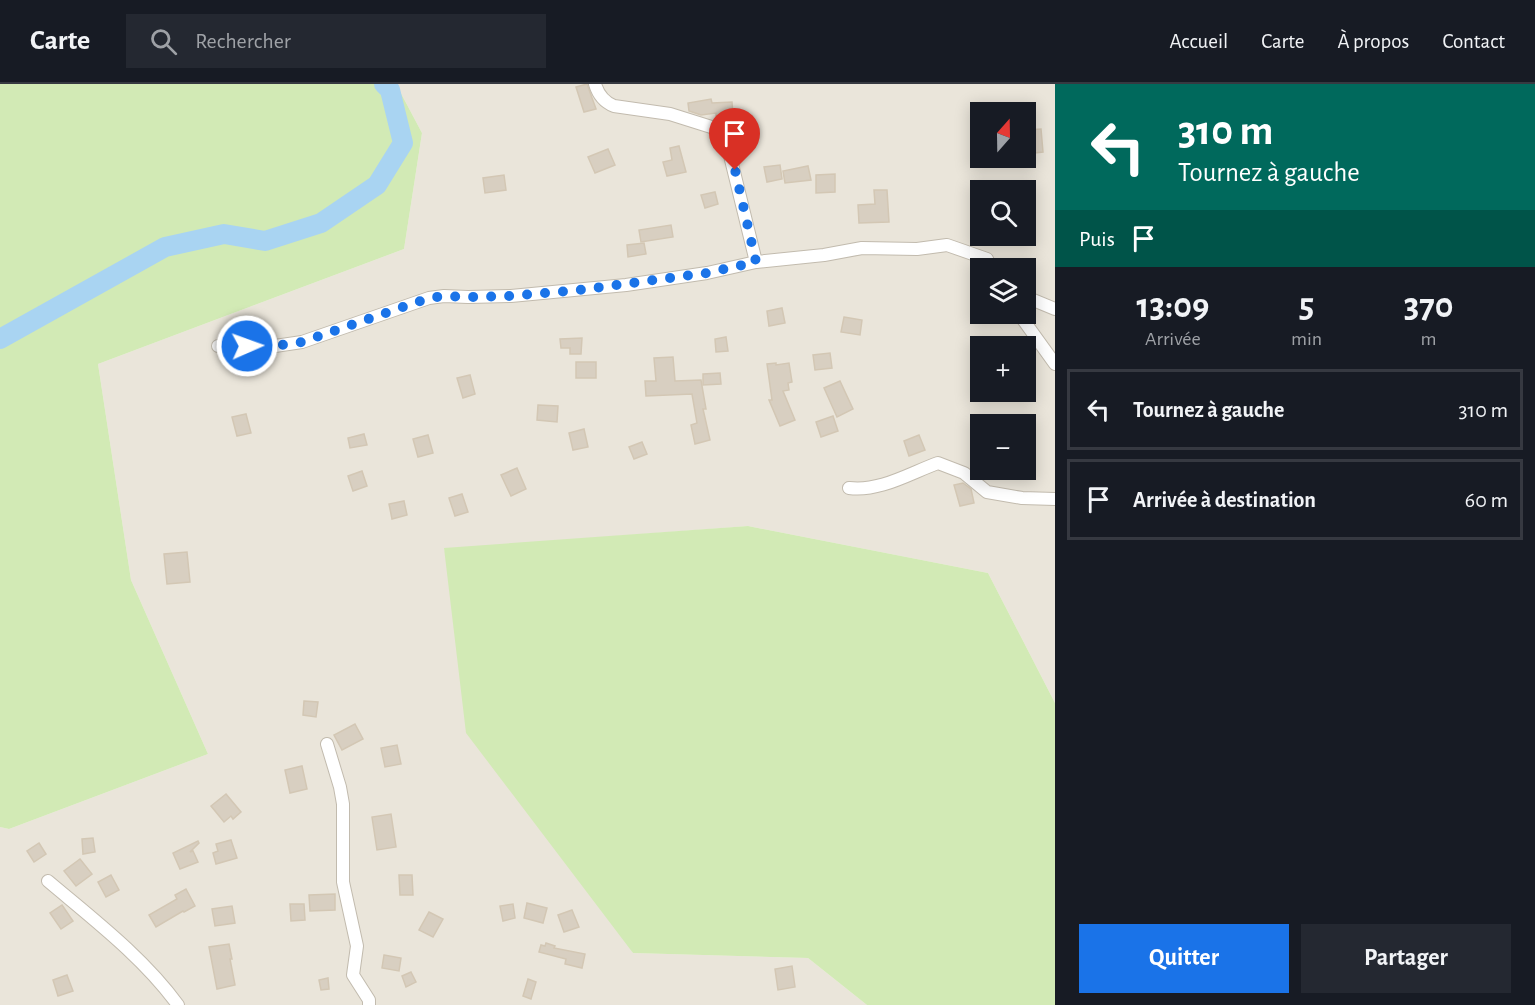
<!DOCTYPE html>
<html lang="fr">
<meta charset="utf-8">
<style>
body{margin:0;font-family:"Alegreya Sans",sans-serif;background:#242831;color:#f1f3f6;height:100vh;display:flex;flex-direction:column;font-size:22px;white-space:nowrap}
*{box-sizing:border-box;margin:0}
p{font-size:20px;color:#9ea1a6}
.icon{flex:none;width:33px;height:33px;fill:none;stroke:currentColor;stroke-width:2;stroke-linecap:round;stroke-linejoin:round}
.map{position:relative;flex:1;overflow:hidden}
.side{display:flex;flex-direction:column;background:#171b24;width:480px}
.side>*{flex:none}
.top-card{background:#00695c;color:#fff;overflow:hidden}
.needle{width:39px;rotate:20deg}
.tools{position:absolute;left:970px;top:18px;display:grid;gap:12px}
.tools a{display:grid;place-items:center;width:66px;height:66px;border-radius:0px;background:#171b24;box-shadow:0 3px 15px #0003;font-size:30px}
.pin{position:absolute;display:grid;place-items:center;width:51px;height:51px;color:#fff;margin:-62px -26px;border-radius:50% 50% 50% 0;rotate:-45deg;box-shadow:0 0 6px #0007}
.pin .icon{rotate:45deg}
.me{position:absolute;width:66px;margin:-33px;rotate:88deg;stroke-linejoin:round;filter:drop-shadow(0 0 4px #0008)}
.turn{display:flex;align-items:center;gap:21px;height:126px;padding:0 24px;font-size:27px}
.turn .icon{width:78px;height:78px;stroke-width:2.5}
.turn b{display:block;font-size:42px;line-height:51px}
.then{display:flex;align-items:center;height:57px;padding:0 24px;background:#0003;gap:12px;font-size:22px}
.eta{display:flex;justify-content:space-evenly;align-items:center;height:102px;text-align:center}
.eta b{font-size:36px;font-weight:700;line-height:42px}
.primary-button{display:flex;gap:12px;margin-top:auto;padding:12px 24px}
.primary-button a{flex:1;height:69px;border-radius:0px;background:#1a73e8;color:#fff;font-size:24px;font-weight:700;line-height:69px;text-align:center}
.primary-button a+a{background:#242831;color:#f1f3f6}
ul{padding:0;list-style:none}
li{display:flex;align-items:center;gap:18px;height:81px;margin:0 12px 9px;padding:0 12px;border:3px solid #363941;border-radius:0px}
li div{flex:1}
li b{display:block;font-size:22px}
li em{font-style:normal}
header{display:flex;align-items:center;gap:36px;box-sizing:border-box;height:84px;padding:0 30px;background:#171b24;border-bottom:2px solid #363941}
header strong{font-size:28px}
nav{display:flex;gap:33px;margin-inline-start:auto;font-size:21px}
.search{width:420px;height:54px;background:#242831;display:flex;align-items:center;gap:15px;box-sizing:border-box;padding:0 21px;border-radius:0px;color:#9ea1a6;font-size:22px}
main{display:flex;flex:1;min-height:0}
.map>svg:first-child{display:block}
.residential{fill:#eae5da;fill-rule:evenodd}
.green{fill:#d2eab5}
.lines{fill:none;stroke-linecap:round;stroke-linejoin:round}
.river{stroke:#a9d4f2;stroke-width:20}
.building{fill:#d8cfc1;stroke:#d3c7b4;stroke-width:1.5}
.minor-casing{stroke:#c2bbae;stroke-width:14}
.minor{stroke:#fff;stroke-width:12}
.route{stroke:#1a73e8;stroke-width:10;stroke-dasharray:0 18}
</style>
<header>
<strong>Carte</strong>
<div class="search"><svg class="icon" aria-label="search" viewBox="0 0 24 24"><circle cx="10" cy="10" r="6"/><path d="M15 15l6 6"/></svg>Rechercher</div>
<nav><a>Accueil</a><a>Carte</a><a>À propos</a><a>Contact</a></nav>
</header>
<main>
<div class="map">
<svg width="1055" height="921" viewBox="0 0 1055 921">
<rect width="100%" height="100%" fill="#f6f3ec"/>
<path class="residential" d="M396 0H1055V619L988 489 748 442 444 465 633 869 808 874 867 921H0V743L9 745 208 670 131 496 98 280 404 165 422 49ZM981 28H1026V74H981ZM981 106H1026V152H981ZM981 184H1026V230H981ZM981 262H1026V308H981ZM981 340H1026V386H981Z"/>
<g class="green">
<polygon points="0,0 396,0 422,49 404,165 98,280 131,496 208,670 9,745 0,743"/>
<polygon points="748,442 988,489 1055,619 1055,921 867,921 808,874 633,869 466,649 444,464"/>
</g>
<g class="lines">
<polyline class="river" points="0,255 165,163 224,150 265,157 321,139 377,101 403,59 390,6 384,0"/>
</g>
<g class="building">
<polygon points="587,0 596,25 584,28 576,3"/>
<polygon points="711,15 712,19 732,18 733,31 716,32 716,29 701,31 689,27 688,19"/>
<polygon points="1041,45 1043,68 1026,70 1026,46"/>
<polygon points="679,62 686,88 667,92 663,78 672,76 670,64"/>
<polygon points="608,65 615,81 595,89 588,73"/>
<polygon points="780,81 782,95 767,98 764,83"/>
<polygon points="808,82 811,96 785,99 783,87"/>
<polygon points="835,90 835,108 816,109 816,91"/>
<polygon points="504,91 506,106 485,109 483,94"/>
<polygon points="874,106 887,106 889,138 859,139 858,121 875,120"/>
<polygon points="715,108 718,120 705,124 701,111"/>
<polygon points="671,141 673,153 641,158 639,146"/>
<polygon points="644,159 646,170 628,173 627,161"/>
<polygon points="782,224 785,239 769,242 767,227"/>
<polygon points="844,233 862,236 860,251 841,248"/>
<polygon points="726,253 728,267 716,268 715,255"/>
<polygon points="582,254 581,270 570,270 570,264 561,264 560,255"/>
<polygon points="830,269 832,284 815,286 813,271"/>
<polygon points="673,273 675,297 701,296 706,325 703,325 710,356 695,360 691,341 697,339 692,310 646,312 645,297 656,297 654,274"/>
<rect x="576" y="278" width="20" height="16"/>
<polygon points="776,279 776,281 789,279 792,298 788,299 789,306 783,307 795,336 780,342 769,316 772,316 767,280"/>
<polygon points="720,289 721,300 703,301 703,290"/>
<polygon points="470,291 475,310 463,314 457,294"/>
<polygon points="840,297 853,325 837,333 824,304"/>
<polygon points="538,321 558,322 557,338 537,336"/>
<polygon points="246,330 251,349 237,352 232,333"/>
<polygon points="833,332 838,347 821,353 816,338"/>
<polygon points="584,345 588,363 573,366 569,349"/>
<polygon points="364,350 367,361 350,364 348,354"/>
<polygon points="428,351 433,369 418,373 413,355"/>
<polygon points="919,351 925,366 909,372 904,357"/>
<polygon points="642,358 647,370 634,375 629,363"/>
<polygon points="517,384 526,405 511,412 501,391"/>
<polygon points="362,387 367,402 353,407 348,392"/>
<polygon points="963,399 971,405 974,419 960,422 954,401"/>
<polygon points="462,410 468,428 455,432 449,414"/>
<polygon points="404,417 407,431 392,435 389,420"/>
<polygon points="187,468 190,498 167,500 164,470"/>
<polygon points="304,617 318,618 316,633 303,631"/>
<polygon points="355,640 363,655 342,666 334,651"/>
<polygon points="397,661 401,680 385,683 381,664"/>
<polygon points="302,682 307,705 290,709 285,686"/>
<polygon points="226,710 241,728 233,735 231,732 224,738 211,722"/>
<polygon points="391,730 396,763 377,766 372,733"/>
<polygon points="93,754 95,768 83,770 82,755"/>
<polygon points="231,756 237,774 216,780 213,769 218,767 216,760"/>
<polygon points="198,757 199,759 190,768 193,767 198,778 180,785 173,769"/>
<polygon points="39,759 46,770 34,778 27,767"/>
<polygon points="80,775 92,790 76,802 64,787"/>
<polygon points="111,791 119,806 106,813 98,798"/>
<polygon points="399,791 412,791 413,811 400,811"/>
<polygon points="186,805 195,822 184,828 183,827 156,843 149,831 177,815 175,811"/>
<polygon points="335,810 335,826 310,827 309,811"/>
<polygon points="527,819 547,824 543,839 524,834"/>
<polygon points="290,820 304,820 305,836 291,837"/>
<polygon points="513,820 515,834 503,837 500,822"/>
<polygon points="62,821 73,837 61,845 50,829"/>
<polygon points="232,822 235,839 215,842 212,825"/>
<polygon points="572,826 579,843 564,848 558,831"/>
<polygon points="429,828 443,835 433,853 419,846"/>
<polygon points="546,859 555,862 554,864 585,870 582,884 565,880 566,875 539,868 541,861 545,862"/>
<polygon points="229,860 232,875 230,875 235,901 217,905 209,863"/>
<polygon points="384,871 401,874 399,887 382,884"/>
<polygon points="792,882 795,903 778,906 775,885"/>
<polygon points="411,888 416,898 406,903 402,892"/>
<polygon points="67,891 73,907 58,912 53,896"/>
<polygon points="328,894 329,905 321,906 319,896"/>
<polygon points="528,895 536,898 531,915 523,912"/>
</g>
<g class="lines">
<g class="minor-casing">
<g id="minor">
<path d="M595 0C598 10 604 18 614 22L670 30 724 47 756 178"/>
<polyline points="1026,213 1055,225"/>
<polyline points="1019,230 1055,280"/>
<polyline points="218,262 275,262 302,258 429,214 444,212 468,213 511,212 626,201 707,189 756,178 824,171 862,164 917,165 947,161 987,175 991,184"/>
<path d="M849 404C880 408 910 389 938 379L964 389 987 408 1022 414 1055 415"/>
<polyline points="327,660 340,703 343,720 343,798 357,862 353,891 369,916 369,921"/>
<path d="M48 797C93 835 143 873 178 921"/>
</g>
</g>
<use href="#minor" class="minor"/>
</g>
<g class="lines">
<polyline class="route" points="247,262 275,262 302,258 429,214 444,212 468,213 511,212 579,206 707,189 756,178 735,86"/>
</g>
</svg>
<div class="tools">
<a><svg class="needle" viewBox="-14 -14 28 28"><path d="M0-13l5 13h-10z" fill="#e53935"/><path d="M0 13l5-13h-10z" fill="#9ea1a6"/></svg></a>
<a><svg class="icon" aria-label="search" viewBox="0 0 24 24"><circle cx="10" cy="10" r="6"/><path d="M15 15l6 6"/></svg></a>
<a><svg class="icon" aria-label="layers" viewBox="0 0 24 24"><path d="M12 4l9 5-9 5-9-5zM3 14l9 5 9-5"/></svg></a>
<a>+</a>
<a>−</a>
</div>
<div class="pin" style="left:735px;top:86px;background:#d93025"><svg class="icon" aria-label="arrive" viewBox="0 0 24 24"><path d="M6 21V4h12l-3 4 3 4H6"/></svg></div>
<svg class="me" style="left:247px;top:262px" viewBox="-20 -20 40 40"><circle r="17" fill="#1a73e8" stroke="#fff" stroke-width="3"/><path d="M0-11L8 9 0 5-8 9z" fill="#fff"/></svg>
</div>
<section class="side">
<div class="top-card">
<div class="turn"><svg class="icon" aria-label="left" viewBox="0 0 24 24"><path d="M17 20v-9H6M10 6l-5 5 5 5"/></svg><div><b>310 m</b>Tournez à gauche</div></div>
<div class="then">Puis<svg class="icon" aria-label="arrive" viewBox="0 0 24 24"><path d="M6 21V4h12l-3 4 3 4H6"/></svg></div>
</div>
<div class="eta">
<div><b>13:09</b><p>Arrivée</p></div>
<div><b>5</b><p>min</p></div>
<div><b>370</b><p>m</p></div>
</div>
<ul>
<li><svg class="icon" aria-label="left" viewBox="0 0 24 24"><path d="M17 20v-9H6M10 6l-5 5 5 5"/></svg><div><b>Tournez à gauche</b></div><em>310 m</em></li>
<li><svg class="icon" aria-label="arrive" viewBox="0 0 24 24"><path d="M6 21V4h12l-3 4 3 4H6"/></svg><div><b>Arrivée à destination</b></div><em>60 m</em></li>
</ul>
<div class="primary-button"><a>Quitter</a><a>Partager</a></div>
</section>
</main>
